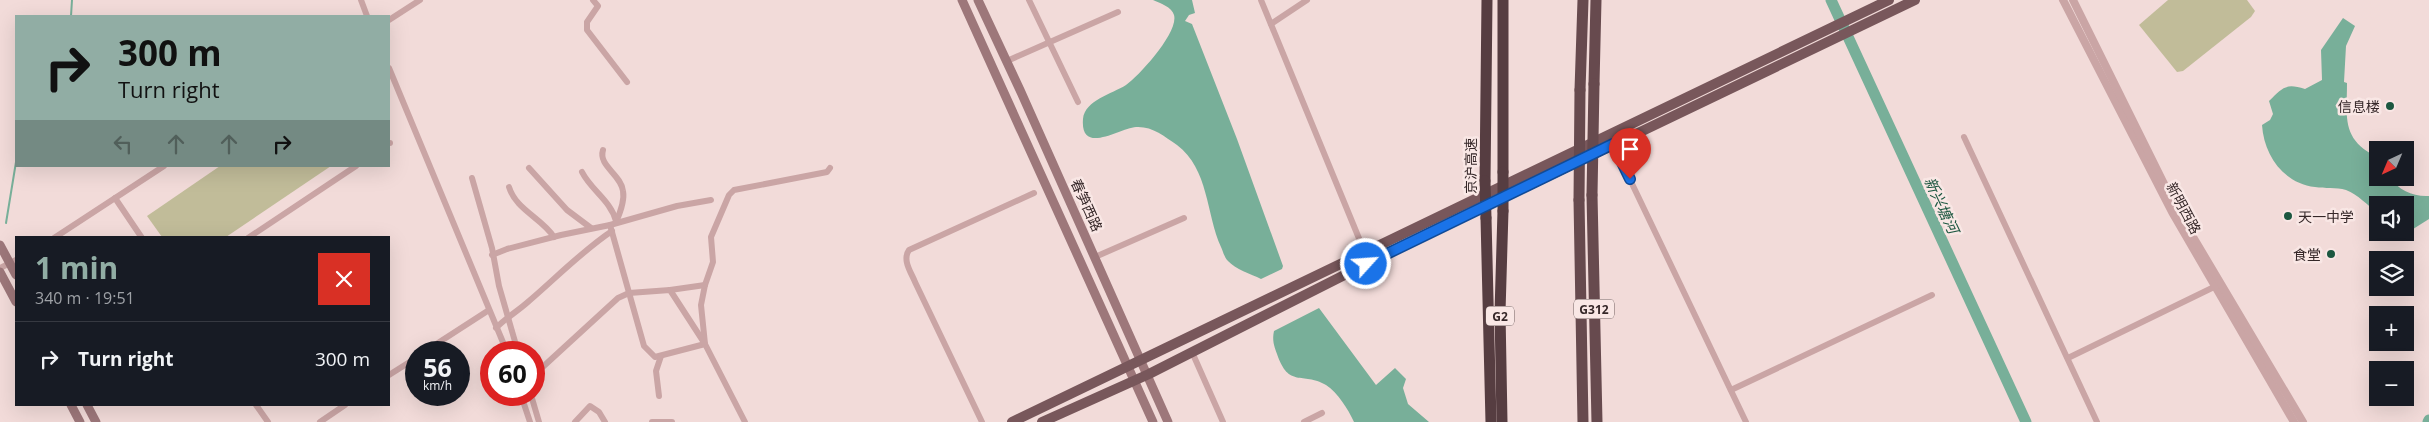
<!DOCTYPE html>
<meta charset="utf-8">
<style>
body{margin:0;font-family:"Open Sans","Noto Sans SC",sans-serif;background:#20242c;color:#f1f3f6;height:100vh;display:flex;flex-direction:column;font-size:19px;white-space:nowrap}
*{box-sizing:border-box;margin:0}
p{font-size:16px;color:#9ea1a6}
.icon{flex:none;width:28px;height:28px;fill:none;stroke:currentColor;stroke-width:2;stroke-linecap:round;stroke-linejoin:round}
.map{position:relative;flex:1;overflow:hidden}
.drawer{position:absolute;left:15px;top:236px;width:375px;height:170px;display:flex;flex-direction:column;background:#171b24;border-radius:0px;box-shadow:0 5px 20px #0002}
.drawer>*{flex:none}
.banner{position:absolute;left:15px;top:15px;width:375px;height:152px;border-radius:0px;box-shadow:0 5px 20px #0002;background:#91ada4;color:#111;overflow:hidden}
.needle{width:32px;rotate:224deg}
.controls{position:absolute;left:2369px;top:141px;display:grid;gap:10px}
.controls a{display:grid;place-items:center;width:45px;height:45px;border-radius:0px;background:#171b24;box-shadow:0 5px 20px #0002;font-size:25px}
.speed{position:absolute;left:405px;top:341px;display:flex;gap:10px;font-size:25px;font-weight:700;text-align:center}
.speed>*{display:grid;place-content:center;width:65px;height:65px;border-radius:50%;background:#171b24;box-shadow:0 5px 20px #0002;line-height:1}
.speed small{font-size:12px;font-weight:400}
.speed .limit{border:8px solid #d22;background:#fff;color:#111}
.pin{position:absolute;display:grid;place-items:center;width:42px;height:42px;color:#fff;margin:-51px -21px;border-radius:50% 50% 50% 0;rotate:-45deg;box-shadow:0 0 5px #0007}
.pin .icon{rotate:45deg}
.me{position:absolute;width:55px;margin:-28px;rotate:64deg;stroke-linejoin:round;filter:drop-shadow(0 0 4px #0008)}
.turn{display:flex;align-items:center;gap:18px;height:105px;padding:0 20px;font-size:22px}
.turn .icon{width:65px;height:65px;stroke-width:2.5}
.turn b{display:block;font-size:35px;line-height:42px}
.lanes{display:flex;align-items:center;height:48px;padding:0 20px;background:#0003;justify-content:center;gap:25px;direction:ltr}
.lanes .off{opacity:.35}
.round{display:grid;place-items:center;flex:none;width:52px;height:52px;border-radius:0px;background:#20242c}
.head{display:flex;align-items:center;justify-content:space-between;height:85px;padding:0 20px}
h1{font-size:30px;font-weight:700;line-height:38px;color:#91ada4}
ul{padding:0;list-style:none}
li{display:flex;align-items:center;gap:15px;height:75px;padding:0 20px;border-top:1px solid #363941}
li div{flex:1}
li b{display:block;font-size:19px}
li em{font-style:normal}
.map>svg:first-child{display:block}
.green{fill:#c1bc99}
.water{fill:#78af99}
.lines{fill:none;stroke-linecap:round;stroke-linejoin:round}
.stream{stroke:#78af99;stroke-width:2}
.river{stroke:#78af99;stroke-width:11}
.minor{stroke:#caa5a5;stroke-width:6}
.tertiary{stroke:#caa5a5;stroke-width:8}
.secondary{stroke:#9d777a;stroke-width:9}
.primary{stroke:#78575b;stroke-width:10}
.trunk{stroke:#674a4e;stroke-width:11}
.motorway{stroke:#563d41;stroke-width:11}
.trunk-bridge{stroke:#674a4e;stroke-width:11}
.motorway-bridge{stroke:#563d41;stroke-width:11}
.route-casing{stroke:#114b97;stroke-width:12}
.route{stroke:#1a73e8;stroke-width:9}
.poi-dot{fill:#1c5740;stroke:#f9e7e5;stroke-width:2}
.labels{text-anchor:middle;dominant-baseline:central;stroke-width:5;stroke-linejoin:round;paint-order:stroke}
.shield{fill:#f9e7e5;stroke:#706161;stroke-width:1}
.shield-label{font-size:12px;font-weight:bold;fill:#352728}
.poi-label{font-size:14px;fill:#352728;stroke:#f9e7e5;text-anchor:end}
.street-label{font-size:14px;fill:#352728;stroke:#f9e7e5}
.water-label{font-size:15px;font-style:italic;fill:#1c5740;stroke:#f9e7e5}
</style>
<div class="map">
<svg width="2429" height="422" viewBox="0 0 2429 422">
<rect width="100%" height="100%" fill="#f2dbd9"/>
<g class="green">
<polygon points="2168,0 2247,0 2255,11 2251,17 2183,71 2177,72 2139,25"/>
<polygon points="220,166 331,166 226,237 162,237 147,216"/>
</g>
<g class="water">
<path d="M1153 0H1192L1195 13 1189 15 1185 21 1192 24 1237 139 1283 266 1282 269 1261 279C1251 274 1235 269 1228 261 1224 257 1223 251 1221 247 1206 214 1209 169 1177 145 1164 136 1152 126 1136 127 1120 128 1080 156 1083 119 1085 100 1112 94 1126 85 1139 76 1179 32 1174 15 1172 7 1160 3 1153 0Z"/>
<path d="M2343 18 2355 26 2346 46 2344 82 2347 83C2347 118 2341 139 2377 157L2378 178H2390C2399 190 2413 197 2429 196V219L2402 236 2393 233 2405 232V205H2378L2377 213C2368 205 2358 195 2346 190 2336 187 2325 189 2315 187 2283 183 2264 155 2262 125L2270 120 2273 114 2269 101C2283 87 2286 83 2305 89L2322 80 2321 50Z"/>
<path d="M1319 308 1376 385 1395 368 1406 379 1403 388 1408 404 1429 422H1354C1348 409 1338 393 1326 385 1302 371 1289 389 1277 354 1274 346 1272 340 1274 331Z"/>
</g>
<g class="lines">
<g class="stream">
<polyline points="71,16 72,0"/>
<polyline points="6,223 16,162"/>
</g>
<g class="river">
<polyline points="1831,0 2026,422"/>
<polyline points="2428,422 2429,420"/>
</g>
<g class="minor">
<polyline points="361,0 367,16"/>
<polyline points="593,0 598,6 587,22 587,30 627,82"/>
<polyline points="1029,0 1078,102"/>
<polyline points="1261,0 1365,253"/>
<polyline points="389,20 420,0"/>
<polyline points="1271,24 1307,0"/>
<polyline points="1007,61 1118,12"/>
<polyline points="389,68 507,352"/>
<polyline points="1964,137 2097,422"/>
<polyline points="389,143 390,143"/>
<polyline points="1613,144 1746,422"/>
<path d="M603 150C598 166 621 174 623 191 625 201 620 213 616 222"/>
<polyline points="529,168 567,210 591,228"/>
<path d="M582 172C591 190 611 201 616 221"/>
<polyline points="472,178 492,248 499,286 518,352"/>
<path d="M509 187C516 210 542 218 554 237"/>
<polyline points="115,198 142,238"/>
<polyline points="610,225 644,346 655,357 705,344 701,305 705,285 713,262 711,237 729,195 734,190 827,172 830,168"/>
<polyline points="54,238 164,166"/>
<polyline points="248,238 356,166"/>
<polyline points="492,255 507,249 561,235 610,225 677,206 711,200"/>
<polyline points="1095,257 1184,218"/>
<polyline points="0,268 16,260"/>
<polyline points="670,290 705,285"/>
<path d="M496 328C507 317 518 311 529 301 556 278 582 251 612 231"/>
<polyline points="424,352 489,310"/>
<polyline points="1192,352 1223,422"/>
<polyline points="2068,358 2214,287"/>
<polyline points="389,375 416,358"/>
<polyline points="534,375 618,298 629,293 670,290 705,344 745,422"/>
<polyline points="1731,390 1932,295"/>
<polyline points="521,395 530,422"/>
<polyline points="531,395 539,422"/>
<polyline points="659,396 656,371 661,356"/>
<polyline points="256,405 268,422"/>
<polyline points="320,422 345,405"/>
<polyline points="575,422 590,406 599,412 605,422"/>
<polyline points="652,422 672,422"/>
<path d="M982 422 915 282C911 272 902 260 909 250L1034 193"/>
<polyline points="1304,422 1322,413"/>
</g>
<g class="tertiary">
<polyline points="2063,0 2172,212 2294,422"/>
<polyline points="2073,0 2177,210 2303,422"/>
</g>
<g class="secondary">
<polyline points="962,0 1153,422"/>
<polyline points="978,0 1020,90 1168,422"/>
<polyline points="0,245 16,275"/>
<polyline points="0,272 16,302"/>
<polyline points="71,405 80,422"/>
<polyline points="87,405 96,422"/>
</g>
<g class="primary">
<polyline points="1012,422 1889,0"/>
<polyline points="1042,422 1149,374 1384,255 1915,0"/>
</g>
<g class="trunk">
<polyline points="1594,84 1596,0"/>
<polyline points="1580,90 1583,0"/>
<polyline points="1592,195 1597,422"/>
<polyline points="1579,200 1583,422"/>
</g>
<g class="motorway">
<polyline points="1503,172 1503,0"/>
<polyline points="1485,181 1487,0"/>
<polyline points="1486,218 1491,422"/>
<polyline points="1502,422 1500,312 1503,211"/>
</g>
<g class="trunk-bridge">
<polyline points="1592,195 1594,84"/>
<polyline points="1579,200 1580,90"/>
</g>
<g class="motorway-bridge">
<polyline points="1503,172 1503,211"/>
<polyline points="1485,181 1486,218"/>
</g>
</g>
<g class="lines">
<g class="route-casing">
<polyline id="route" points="1366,264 1613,144 1630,179"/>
</g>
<use href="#route" class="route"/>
</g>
<g class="poi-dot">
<circle cx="2390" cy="106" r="5"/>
<circle cx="2288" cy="216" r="5"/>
<circle cx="2331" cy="254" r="5"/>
</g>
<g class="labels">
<g class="shield">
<rect x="1574" y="299.5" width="40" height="19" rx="4"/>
<rect x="1486" y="306.5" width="28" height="19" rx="4"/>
</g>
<g class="shield-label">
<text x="1594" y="309">G312</text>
<text x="1500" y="316">G2</text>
</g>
<g class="poi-label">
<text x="2380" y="106">信息楼</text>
<text x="2298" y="216" text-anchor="start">天一中学</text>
<text x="2321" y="254">食堂</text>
</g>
<g class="street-label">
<text transform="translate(1470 166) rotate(-90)">京沪高速</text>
<text transform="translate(1087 205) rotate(66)">春笋西路</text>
<text transform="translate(2184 208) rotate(62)">新明西路</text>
</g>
<g class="water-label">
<text transform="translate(1942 205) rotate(65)">新兴塘河</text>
</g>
</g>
</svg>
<div class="controls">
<a><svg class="needle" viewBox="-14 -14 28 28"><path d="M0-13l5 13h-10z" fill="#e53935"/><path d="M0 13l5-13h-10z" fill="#9ea1a6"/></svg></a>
<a><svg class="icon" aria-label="sound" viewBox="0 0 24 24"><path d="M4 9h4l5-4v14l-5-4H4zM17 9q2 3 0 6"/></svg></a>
<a><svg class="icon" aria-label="layers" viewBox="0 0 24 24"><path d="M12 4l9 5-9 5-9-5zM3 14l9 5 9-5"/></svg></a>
<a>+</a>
<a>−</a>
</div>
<div class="speed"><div>56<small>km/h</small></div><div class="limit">60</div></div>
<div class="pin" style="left:1630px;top:179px;background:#d93025"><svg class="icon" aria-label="arrive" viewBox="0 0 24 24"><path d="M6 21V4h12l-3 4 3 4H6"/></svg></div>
<svg class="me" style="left:1366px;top:264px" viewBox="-20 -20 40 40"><circle r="17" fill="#1a73e8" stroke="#fff" stroke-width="3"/><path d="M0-11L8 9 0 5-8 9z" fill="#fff"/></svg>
<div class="banner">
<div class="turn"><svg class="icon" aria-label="right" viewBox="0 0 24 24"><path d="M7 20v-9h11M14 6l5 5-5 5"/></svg><div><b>300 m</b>Turn right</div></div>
<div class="lanes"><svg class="icon off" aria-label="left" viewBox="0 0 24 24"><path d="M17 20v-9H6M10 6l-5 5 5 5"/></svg><svg class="icon off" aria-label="ahead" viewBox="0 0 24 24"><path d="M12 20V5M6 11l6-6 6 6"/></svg><svg class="icon off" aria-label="ahead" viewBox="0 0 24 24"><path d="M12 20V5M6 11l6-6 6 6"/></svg><svg class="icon" aria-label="right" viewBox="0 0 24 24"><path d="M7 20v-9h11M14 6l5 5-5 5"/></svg></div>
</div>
<section class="drawer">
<div class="head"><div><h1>1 min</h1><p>340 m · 19:51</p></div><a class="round" style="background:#d93025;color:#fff"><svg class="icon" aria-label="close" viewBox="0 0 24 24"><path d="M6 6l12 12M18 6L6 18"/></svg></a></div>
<ul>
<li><svg class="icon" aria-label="right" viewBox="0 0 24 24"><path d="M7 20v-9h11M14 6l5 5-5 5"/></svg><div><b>Turn right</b></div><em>300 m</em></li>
</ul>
</section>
</div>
